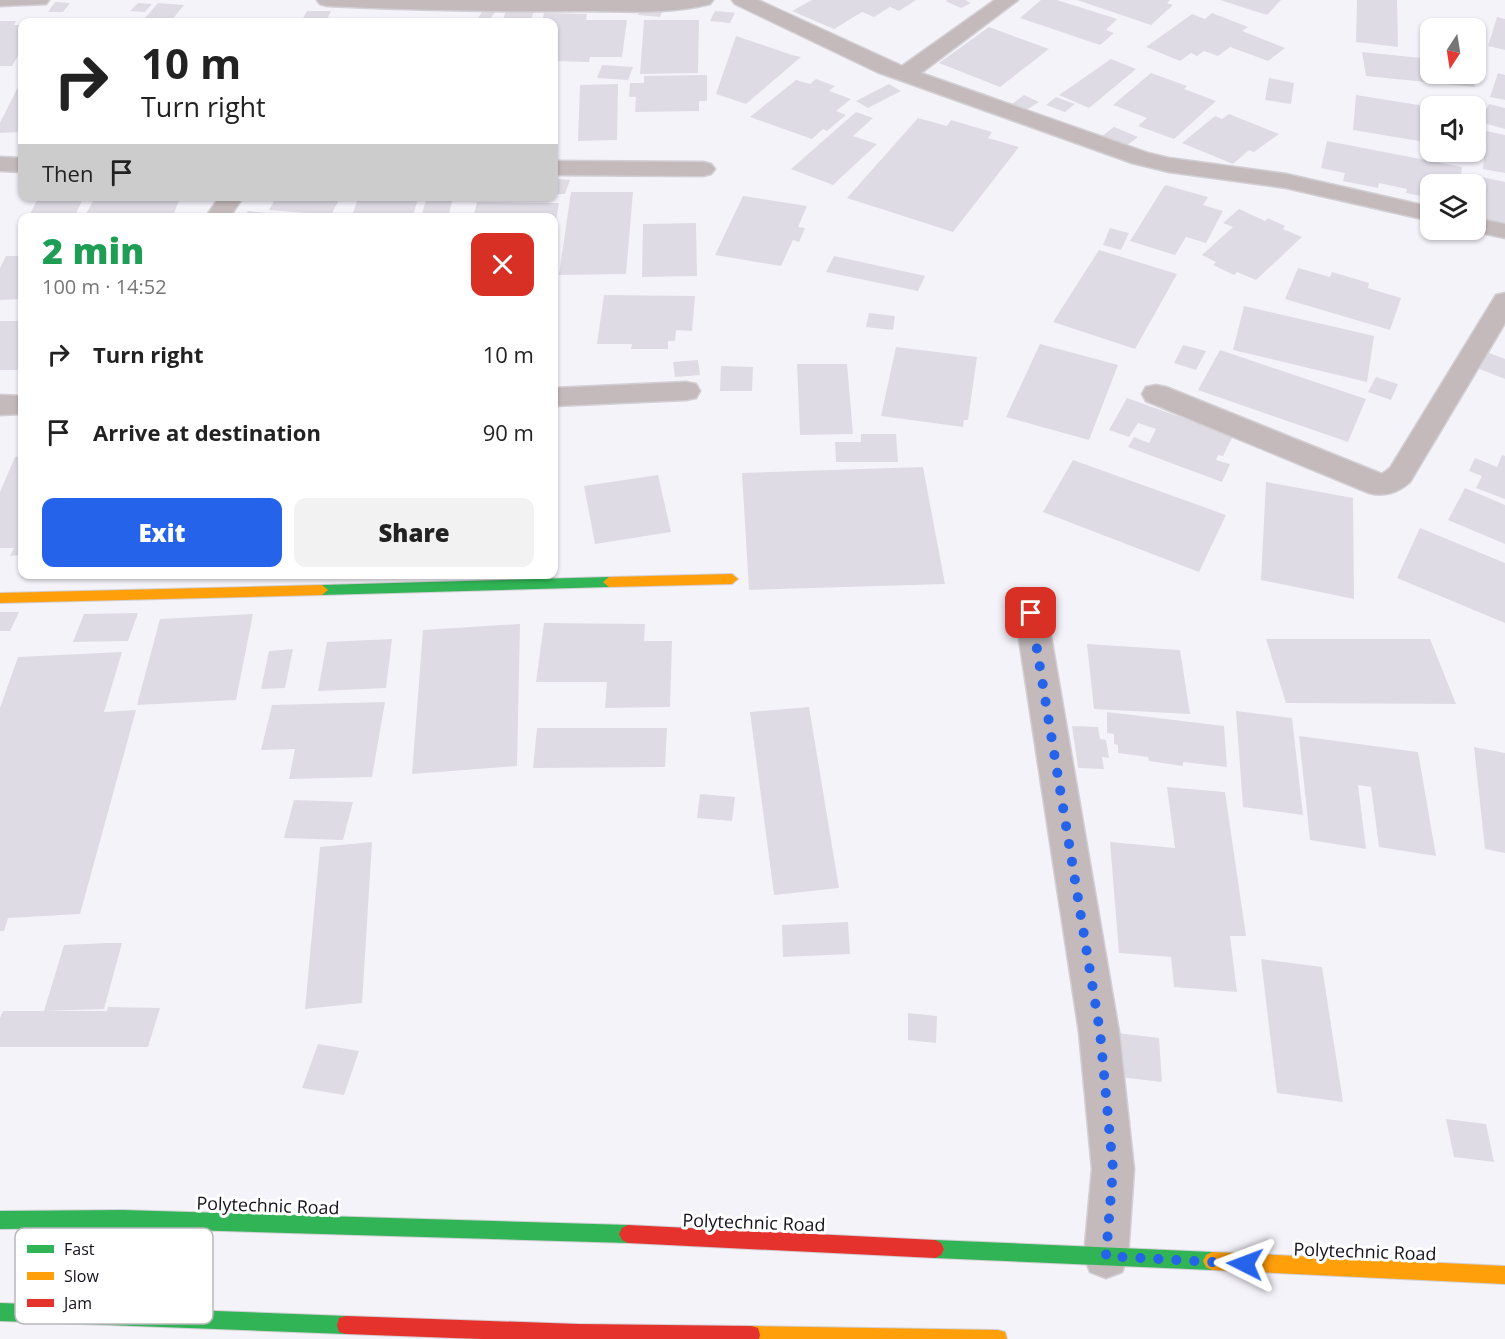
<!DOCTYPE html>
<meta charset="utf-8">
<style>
body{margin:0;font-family:"Open Sans",sans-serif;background:#f2f2f2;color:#222;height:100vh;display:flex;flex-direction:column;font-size:22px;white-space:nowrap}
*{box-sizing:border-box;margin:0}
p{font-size:20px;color:#767676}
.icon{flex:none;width:33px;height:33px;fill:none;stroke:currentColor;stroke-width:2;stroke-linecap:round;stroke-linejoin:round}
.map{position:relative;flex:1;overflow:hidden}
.details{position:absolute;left:18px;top:213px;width:540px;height:366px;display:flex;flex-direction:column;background:#fff;border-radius:12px;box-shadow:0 2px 4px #0004}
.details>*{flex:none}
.top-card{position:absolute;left:18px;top:18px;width:540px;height:183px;border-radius:12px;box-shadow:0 2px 4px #0004;background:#fff;color:#222;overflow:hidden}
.needle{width:39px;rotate:192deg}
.buttons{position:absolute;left:1420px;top:18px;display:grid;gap:12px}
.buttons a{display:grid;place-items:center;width:66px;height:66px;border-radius:12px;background:#fff;box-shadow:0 2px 4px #0004;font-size:30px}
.pin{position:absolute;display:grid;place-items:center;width:51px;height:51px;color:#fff;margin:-26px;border-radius:12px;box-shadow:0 3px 9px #0006}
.me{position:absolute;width:66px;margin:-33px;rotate:273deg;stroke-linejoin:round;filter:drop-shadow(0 0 4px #0008)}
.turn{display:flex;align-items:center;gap:21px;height:126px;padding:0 24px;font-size:27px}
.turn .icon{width:78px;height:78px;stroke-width:2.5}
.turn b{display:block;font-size:42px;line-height:51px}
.then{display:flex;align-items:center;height:57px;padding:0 24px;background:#0003;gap:12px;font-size:22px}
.round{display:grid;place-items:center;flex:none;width:63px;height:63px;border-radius:12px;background:#f2f2f2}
.headline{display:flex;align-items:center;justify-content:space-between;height:102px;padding:0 24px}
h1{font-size:36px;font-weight:800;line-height:45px;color:#1e9e55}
.action{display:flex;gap:12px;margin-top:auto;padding:12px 24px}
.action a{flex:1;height:69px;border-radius:12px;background:#2563eb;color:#fff;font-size:24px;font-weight:800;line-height:69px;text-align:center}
.action a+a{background:#f2f2f2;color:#222}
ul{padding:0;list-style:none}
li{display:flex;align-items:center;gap:18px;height:78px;padding:0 24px}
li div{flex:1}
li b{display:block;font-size:22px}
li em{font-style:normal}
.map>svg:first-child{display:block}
.building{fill:#dedbe4}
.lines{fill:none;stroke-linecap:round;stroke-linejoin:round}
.street-casing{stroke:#d2d0d5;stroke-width:3}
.fast-casing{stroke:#d2d0d5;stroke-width:2}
.slow-casing{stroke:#d2d0d5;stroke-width:2}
.jam-casing{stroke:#d2d0d5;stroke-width:2}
.street{fill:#c4b9bb;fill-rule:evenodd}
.fast{fill:#30b455;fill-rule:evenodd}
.slow{fill:#ff9f0a;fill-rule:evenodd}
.jam{fill:#e5322d;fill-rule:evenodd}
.route{stroke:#2563eb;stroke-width:10;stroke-dasharray:0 18}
.labels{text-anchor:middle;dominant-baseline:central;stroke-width:6;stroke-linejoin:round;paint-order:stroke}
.near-street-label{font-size:18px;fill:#14101b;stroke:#fff}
.key{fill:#fff;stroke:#b8b7bb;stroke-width:1.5}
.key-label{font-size:16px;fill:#14101b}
</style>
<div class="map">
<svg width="1505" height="1339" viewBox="0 0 1505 1339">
<rect width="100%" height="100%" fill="#f5f3fa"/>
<g class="building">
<polygon points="812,0 916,0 899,11 890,7 874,17 862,12 834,29 792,11"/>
<polygon points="948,0 965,0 971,3 961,8 945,1"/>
<polygon points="1041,0 1057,0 1117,19 1106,30 1114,33 1100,45 1020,18"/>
<polygon points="1077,0 1170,0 1167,3 1173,5 1151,25"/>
<polygon points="1220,0 1281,0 1267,15"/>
<polygon points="1357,0 1397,0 1398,47 1356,42"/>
<polygon points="55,2 70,3 63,12 48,12"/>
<polygon points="138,3 152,4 145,12 130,11"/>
<polygon points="158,3 184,5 172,20 145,18"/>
<polygon points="642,6 664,8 660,17 638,15"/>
<polygon points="507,7 535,8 531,20 503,20"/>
<polygon points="484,9 496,11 490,19 478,18"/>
<polygon points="307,11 331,11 326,22 301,22"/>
<polygon points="715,11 727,12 735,13 730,23 710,21"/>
<polygon points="544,13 587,14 586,20 627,20 622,57 590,57 589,62 554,61 554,22 542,22"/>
<polygon points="1212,13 1248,27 1242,31 1285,48 1268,61 1230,47 1218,56 1204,51 1197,56 1191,53 1180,61 1146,47 1192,14 1205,19"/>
<polygon points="1497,17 1505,19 1505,50 1488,46"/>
<polygon points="109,18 112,22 80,22 80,21"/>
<polygon points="644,20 699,20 698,73 640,74"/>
<polygon points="0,21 16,21 14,25 22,25 22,49 12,66 0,66"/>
<polygon points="989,27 1049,49 1000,87 939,63"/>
<polygon points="736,36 792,55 801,57 746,104 716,94"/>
<polygon points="1362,52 1431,59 1431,74 1471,74 1475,87 1366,76"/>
<polygon points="1111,59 1136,69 1089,108 1059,95"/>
<polygon points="602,65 633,67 628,80 597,78"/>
<polygon points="1151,73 1187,86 1184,89 1216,101 1174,139 1138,126 1147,118 1113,105"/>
<polygon points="1498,73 1505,75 1505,100 1490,97"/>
<polygon points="707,75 707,101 699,101 699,111 635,112 636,97 629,97 630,83 644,83 644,76"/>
<polygon points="1269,78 1294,83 1291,104 1265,100"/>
<polygon points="22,79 22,132 0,133 0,123"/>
<polygon points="816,79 835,86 829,91 851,99 836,111 846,115 827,131 823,129 812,139 750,117 796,80 810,84"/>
<polygon points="618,84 617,140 578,141 580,85"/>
<polygon points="889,84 901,91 868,108 856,101"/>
<polygon points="1024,95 1039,102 1026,110 1012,104"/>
<polygon points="1356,95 1431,107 1431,143 1353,130"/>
<polygon points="1056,97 1075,104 1065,112 1046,105"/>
<polygon points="1489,104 1505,108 1505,129 1480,122"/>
<polygon points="856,112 873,118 853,136 877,144 833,185 791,169"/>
<polygon points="1229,114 1279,134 1254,152 1249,150 1233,164 1182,143 1215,116 1222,119"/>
<polygon points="918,118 947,126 951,120 992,132 988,138 1019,147 953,232 847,198"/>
<polygon points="1114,127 1138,137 1126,146 1102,136"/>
<polygon points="1486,131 1505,135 1505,173 1483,169"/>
<polygon points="1327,141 1462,167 1460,184 1431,184 1431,198 1406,193 1407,189 1379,183 1378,188 1343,181 1345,173 1321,168"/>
<polygon points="1482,177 1505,182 1505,223 1479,218"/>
<polygon points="557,179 570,180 565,194 554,194"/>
<polygon points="1165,185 1208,197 1203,205 1223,211 1206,243 1186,237 1175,255 1130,241"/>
<polygon points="571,192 633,192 626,274 559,275"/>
<polygon points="39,196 84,196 74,218 28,218"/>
<polygon points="181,196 172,218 84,218 95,197"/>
<polygon points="277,196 341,196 331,215 269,210"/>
<polygon points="359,196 419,196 412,218 351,218"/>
<polygon points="427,196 453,197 449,214 422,214"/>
<polygon points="743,196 807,206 798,227 805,228 799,242 793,240 781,266 715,255"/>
<polygon points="477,202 543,203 559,203 555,227 554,218 473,218"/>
<polygon points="1239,209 1265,221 1268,218 1285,226 1283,229 1302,237 1256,280 1237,272 1234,275 1213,265 1216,262 1202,255 1233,227 1223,223"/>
<polygon points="248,211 296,216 296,218 243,218"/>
<polygon points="696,223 697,276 642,277 643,224"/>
<polygon points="1110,228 1129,233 1121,250 1103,245"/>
<polygon points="1099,250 1177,274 1135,349 1053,322"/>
<polygon points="6,256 22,256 22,299 0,300 0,268"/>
<polygon points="834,256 925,276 918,291 826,272"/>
<polygon points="1298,268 1330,277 1332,272 1369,283 1368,288 1401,298 1390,330 1285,299"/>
<polygon points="604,295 695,296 692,331 676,330 675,341 668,341 668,349 631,349 632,344 597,344"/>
<polygon points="1244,306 1374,336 1367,382 1233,350"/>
<polygon points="869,313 895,316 893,330 866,327"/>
<rect x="0" y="321" width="22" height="49"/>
<polygon points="1040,344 1118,365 1089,440 1006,417"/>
<polygon points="1183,345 1206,351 1196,370 1174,363"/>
<polygon points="896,347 977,357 968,420 964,420 963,427 881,416"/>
<polygon points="1220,350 1366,399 1348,442 1198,390"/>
<polygon points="1487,352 1505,359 1505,379 1477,368"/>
<polygon points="698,360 700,375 675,377 673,362"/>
<polygon points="797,364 847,364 853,434 800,435"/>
<polygon points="721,366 753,367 752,391 720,391"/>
<polygon points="1376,377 1398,384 1391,400 1368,392"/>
<polygon points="1127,398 1233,436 1223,456 1218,455 1216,460 1230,464 1222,482 1128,447 1134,437 1149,443 1156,429 1138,423 1129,437 1109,430"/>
<polygon points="861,434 896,434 898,462 836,462 835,442 861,442"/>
<polygon points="1502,455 1505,456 1505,499 1476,488 1482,476 1469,471 1475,458 1497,467"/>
<polygon points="22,456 22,555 10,556 14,548 0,548 0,492 15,457"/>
<polygon points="1073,460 1226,515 1199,572 1043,512"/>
<polygon points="923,467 945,584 749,590 742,473"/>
<polygon points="658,475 671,532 595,544 584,486"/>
<polygon points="1266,482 1353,498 1354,599 1261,580"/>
<polygon points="1465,488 1505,505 1505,544 1448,520"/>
<polygon points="1420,528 1505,563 1505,623 1397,578"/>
<polygon points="0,612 19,612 10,631 0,631"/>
<polygon points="138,613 128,641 73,642 84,614"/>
<polygon points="253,614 236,700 137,705 160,619"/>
<polygon points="544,623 645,624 644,641 672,641 670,707 605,708 607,682 536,682"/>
<polygon points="520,624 517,766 412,774 423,630"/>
<polygon points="392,639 386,688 318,691 327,642"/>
<polygon points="1266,639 1430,639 1456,704 1286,703"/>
<polygon points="1087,644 1180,650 1190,714 1094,709"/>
<polygon points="293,649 285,688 261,689 269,651"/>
<polygon points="122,652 104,712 136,710 80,914 8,918 4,931 0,931 0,708 18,657"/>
<polygon points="385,702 372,777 289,779 295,749 261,750 272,705"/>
<polygon points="809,707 839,888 774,895 750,712"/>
<polygon points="1236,711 1292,718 1303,815 1243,807"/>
<polygon points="1107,712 1224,726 1227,767 1183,762 1183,766 1149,761 1148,757 1118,753 1118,745 1114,744 1114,734 1107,733"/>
<polygon points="1072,726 1098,727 1100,739 1106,740 1109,758 1102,757 1104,769 1078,768"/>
<polygon points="537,728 667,728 665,767 533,768"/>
<polygon points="1299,736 1418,752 1436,856 1379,847 1371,787 1358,785 1366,849 1310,840"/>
<polygon points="1474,747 1505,753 1505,853 1485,849"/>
<polygon points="1167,787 1225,792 1246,936 1230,936 1237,992 1174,987 1171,957 1119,953 1110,842 1175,848"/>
<polygon points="700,794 735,797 732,821 697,818"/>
<polygon points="294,800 353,802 343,840 284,838"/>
<polygon points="372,842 362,1003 305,1009 320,847"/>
<polygon points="848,922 850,954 783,957 782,925"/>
<polygon points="106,943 122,943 104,1009 44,1011 64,945"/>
<polygon points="1261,959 1322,967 1343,1102 1277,1093"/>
<polygon points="108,1007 160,1008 148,1047 0,1047 0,1018 3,1011 107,1011"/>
<polygon points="908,1013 937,1016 936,1043 908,1040"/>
<polygon points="1117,1033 1159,1038 1162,1082 1119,1077"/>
<polygon points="318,1044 359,1051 344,1095 302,1088"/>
<polygon points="1446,1119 1486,1124 1494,1162 1454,1157"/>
</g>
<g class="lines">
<g class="street-casing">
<g id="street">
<polygon points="0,0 49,0 46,4 0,6"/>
<path d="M317 0H713L710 4C667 15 622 11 578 11 494 12 411 10 327 6L320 4Z"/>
<polygon points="732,0 758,0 902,66 995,0 1018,0 921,73 1148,153 1169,158 1286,174 1431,207 1431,221 1286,188 1169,172 1132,163 877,72 735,4"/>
<polygon points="0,157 22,158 22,172 0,171"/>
<polygon points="554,161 703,162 711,164 715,169 711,174 703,176 554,175"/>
<polygon points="220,196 244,196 229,218 205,218"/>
<polygon points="1476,218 1505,224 1505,238 1467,230 1476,230"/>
<path d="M1505 293V323L1410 482C1397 493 1385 497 1369 493L1146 401 1142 394 1146 387 1156 385 1166 387 1382 474 1390 468 1496 295Z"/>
<polygon points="686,382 696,384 700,391 696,398 686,400 554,406 554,388"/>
<polygon points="0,395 22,396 22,414 0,415"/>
<polygon points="1031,601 1042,604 1047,613 1119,1032 1134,1169 1128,1256 1122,1272 1106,1278 1090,1272 1084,1256 1092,1169 1079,1032 1015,613 1020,604"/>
</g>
</g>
<g class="fast-casing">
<g id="fast">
<polygon points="609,577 615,582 609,587 322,595 316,590 322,585"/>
<polygon points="122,1210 628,1225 634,1228 637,1234 634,1240 628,1243 122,1228 0,1229 0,1211"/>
<polygon points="935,1240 1212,1252 1218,1255 1221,1261 1218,1267 1212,1270 935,1258 929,1255 926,1249 929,1243"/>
<polygon points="0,1303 346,1316 353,1318 355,1325 353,1332 346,1334 0,1321"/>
</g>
</g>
<g class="slow-casing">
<g id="slow">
<polygon points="732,574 738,579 732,584 609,587 603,582 609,577"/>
<polygon points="322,585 328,590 322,595 0,603 0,593"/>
<polygon points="1212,1252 1505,1266 1505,1284 1212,1270 1206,1267 1203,1261 1206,1255"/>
<polygon points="751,1326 998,1330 1005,1332 1007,1339 743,1339 742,1335 744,1328"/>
</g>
</g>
<g class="jam-casing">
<g id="jam">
<polygon points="628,1225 935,1240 941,1243 944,1249 941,1255 935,1258 628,1243 622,1240 619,1234 622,1228"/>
<polygon points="346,1316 578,1324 751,1326 758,1328 760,1335 759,1339 481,1339 346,1334 339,1332 337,1325 339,1318"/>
</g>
</g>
<use href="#street" class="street"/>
<use href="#fast" class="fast"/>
<use href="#slow" class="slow"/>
<use href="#jam" class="jam"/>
</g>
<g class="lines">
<polyline class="route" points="1031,613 1100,1032 1113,1169 1106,1256 1245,1264"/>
</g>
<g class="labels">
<g class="near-street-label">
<text transform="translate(268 1205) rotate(2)">Polytechnic Road</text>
<text transform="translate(754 1222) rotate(2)">Polytechnic Road</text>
<text transform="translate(1365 1251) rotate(2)">Polytechnic Road</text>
</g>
</g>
<rect x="15" y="1228" width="198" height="96" rx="9" class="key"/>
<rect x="27" y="1245" width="27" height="8" fill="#30b455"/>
<rect x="27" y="1272" width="27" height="8" fill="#ff9f0a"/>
<rect x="27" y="1299" width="27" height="8" fill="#e5322d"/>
<g class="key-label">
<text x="64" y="1255">Fast</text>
<text x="64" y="1282">Slow</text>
<text x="64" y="1309">Jam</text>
</g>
</svg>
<div class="buttons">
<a><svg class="needle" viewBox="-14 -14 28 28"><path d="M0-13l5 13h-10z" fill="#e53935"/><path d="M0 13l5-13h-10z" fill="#767676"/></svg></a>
<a><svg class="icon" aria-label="sound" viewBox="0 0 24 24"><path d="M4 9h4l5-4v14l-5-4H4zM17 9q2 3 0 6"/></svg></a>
<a><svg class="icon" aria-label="layers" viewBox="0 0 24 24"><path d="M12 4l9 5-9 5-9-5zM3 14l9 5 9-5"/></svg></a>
</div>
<div class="pin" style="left:1031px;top:613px;background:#d93025"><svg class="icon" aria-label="arrive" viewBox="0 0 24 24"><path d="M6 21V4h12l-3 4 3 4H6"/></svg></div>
<svg class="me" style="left:1245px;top:1264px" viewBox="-20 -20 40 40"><path d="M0-17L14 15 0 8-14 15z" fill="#2563eb" stroke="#fff" stroke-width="4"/></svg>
<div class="top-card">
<div class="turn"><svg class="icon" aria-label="right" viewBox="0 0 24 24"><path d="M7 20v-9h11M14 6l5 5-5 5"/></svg><div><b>10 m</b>Turn right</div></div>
<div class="then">Then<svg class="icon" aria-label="arrive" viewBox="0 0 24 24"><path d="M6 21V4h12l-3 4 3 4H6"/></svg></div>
</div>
<section class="details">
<div class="headline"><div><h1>2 min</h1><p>100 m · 14:52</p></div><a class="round" style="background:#d93025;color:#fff"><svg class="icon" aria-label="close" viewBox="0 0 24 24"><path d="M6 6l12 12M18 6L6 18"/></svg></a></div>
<ul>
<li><svg class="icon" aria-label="right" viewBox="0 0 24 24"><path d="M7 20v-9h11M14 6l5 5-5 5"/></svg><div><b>Turn right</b></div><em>10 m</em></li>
<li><svg class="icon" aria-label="arrive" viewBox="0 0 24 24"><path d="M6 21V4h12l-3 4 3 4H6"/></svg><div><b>Arrive at destination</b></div><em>90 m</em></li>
</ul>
<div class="action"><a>Exit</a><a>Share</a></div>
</section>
</div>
